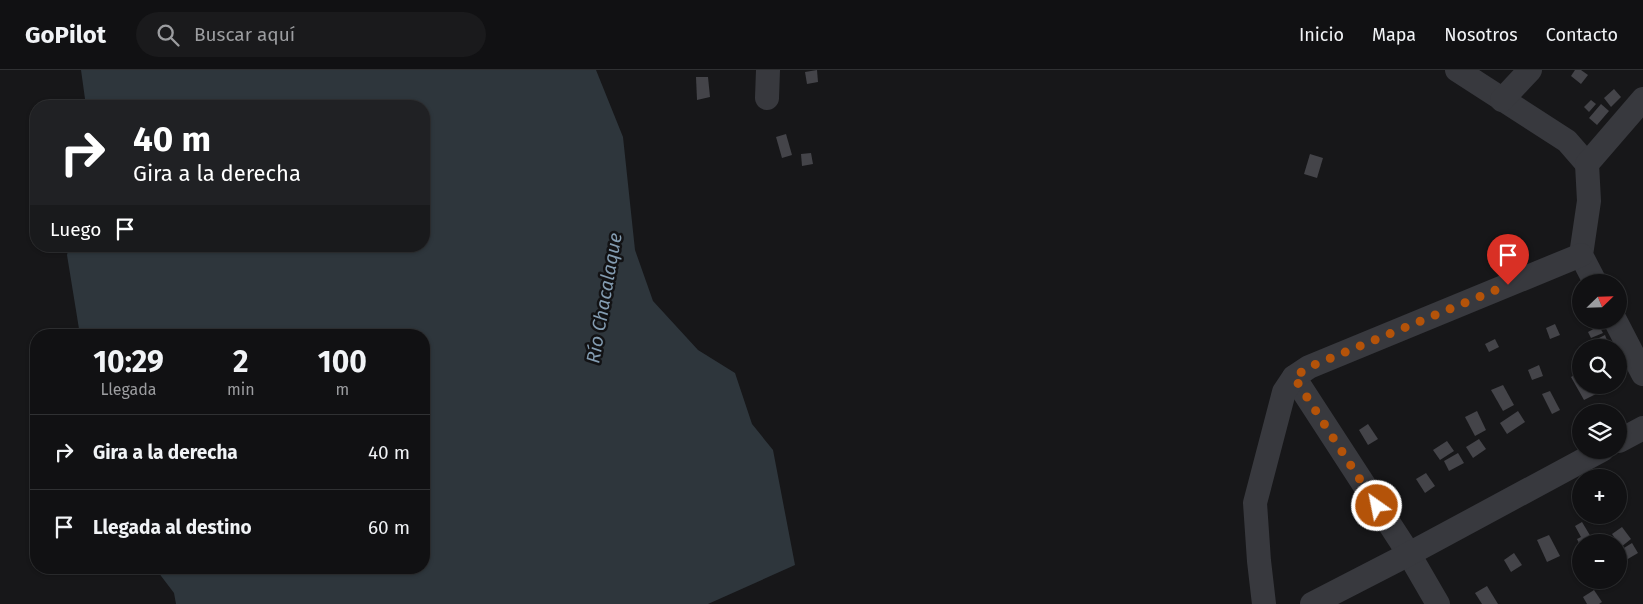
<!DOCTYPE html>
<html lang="es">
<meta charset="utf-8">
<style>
body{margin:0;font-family:"Fira Sans",sans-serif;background:#1a1a1c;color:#f1f3f6;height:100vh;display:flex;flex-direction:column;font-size:19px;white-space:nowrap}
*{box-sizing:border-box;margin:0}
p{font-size:16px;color:#9c9da0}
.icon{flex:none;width:28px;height:28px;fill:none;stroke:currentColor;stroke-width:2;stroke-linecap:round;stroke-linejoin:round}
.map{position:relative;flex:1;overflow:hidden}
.drawer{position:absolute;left:30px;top:259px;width:400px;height:245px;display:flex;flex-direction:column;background:#111113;border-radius:20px;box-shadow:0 1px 4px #0004,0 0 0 1px #303133}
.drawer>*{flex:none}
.banner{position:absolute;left:30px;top:30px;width:400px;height:152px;border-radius:20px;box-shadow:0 1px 4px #0004,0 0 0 1px #303133;background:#202124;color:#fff;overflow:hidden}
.needle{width:32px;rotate:67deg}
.buttons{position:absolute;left:1572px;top:204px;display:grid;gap:10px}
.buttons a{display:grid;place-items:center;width:55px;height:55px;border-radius:50%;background:#111113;box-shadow:0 1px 4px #0004,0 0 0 1px #303133;font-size:25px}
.pin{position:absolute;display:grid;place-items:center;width:42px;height:42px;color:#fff;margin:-51px -21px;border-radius:50% 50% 50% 0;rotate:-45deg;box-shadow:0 0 5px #0007}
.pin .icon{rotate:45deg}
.me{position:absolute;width:55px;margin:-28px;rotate:327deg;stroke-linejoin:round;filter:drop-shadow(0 0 4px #0008)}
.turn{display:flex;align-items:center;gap:18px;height:105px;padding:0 20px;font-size:22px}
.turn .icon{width:65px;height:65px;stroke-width:2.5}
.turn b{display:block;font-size:35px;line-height:42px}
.then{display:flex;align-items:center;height:48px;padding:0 20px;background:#0003;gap:10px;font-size:19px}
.eta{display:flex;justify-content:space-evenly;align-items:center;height:85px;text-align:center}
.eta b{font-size:30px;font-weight:700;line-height:35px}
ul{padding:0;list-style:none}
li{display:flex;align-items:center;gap:15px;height:75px;padding:0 20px;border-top:1px solid #303133}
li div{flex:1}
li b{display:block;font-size:19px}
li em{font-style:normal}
header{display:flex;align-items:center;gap:30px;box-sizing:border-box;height:70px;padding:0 25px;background:#111113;border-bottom:1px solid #303133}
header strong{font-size:24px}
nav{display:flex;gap:28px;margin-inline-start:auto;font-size:18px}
.search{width:350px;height:45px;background:#1a1a1c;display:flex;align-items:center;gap:12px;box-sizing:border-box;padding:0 18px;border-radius:28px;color:#9c9da0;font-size:19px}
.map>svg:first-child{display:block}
.water{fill:#2e363c}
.building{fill:#444449}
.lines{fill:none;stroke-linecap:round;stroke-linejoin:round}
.minor{stroke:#38393e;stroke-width:24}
.route{stroke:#b45309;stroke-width:9;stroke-dasharray:0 16.2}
.labels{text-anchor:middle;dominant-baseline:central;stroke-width:5;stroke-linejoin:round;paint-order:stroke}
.water-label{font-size:19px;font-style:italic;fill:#839cb1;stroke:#121214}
</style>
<header>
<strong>GoPilot</strong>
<div class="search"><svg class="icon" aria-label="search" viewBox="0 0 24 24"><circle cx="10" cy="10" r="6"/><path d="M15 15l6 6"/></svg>Buscar aquí</div>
<nav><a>Inicio</a><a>Mapa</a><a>Nosotros</a><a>Contacto</a></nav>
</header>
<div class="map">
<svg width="1643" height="534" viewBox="0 0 1643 534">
<rect width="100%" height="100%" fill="#171719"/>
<polygon class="water" points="81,0 596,0 623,67 635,180 653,231 698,280 735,303 752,354 773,380 795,495 708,534 176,534 174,523 155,498 424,498 424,265 80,265 67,185 69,176 424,176 424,36 86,36"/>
<g class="building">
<polygon points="817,0 818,12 807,14 805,2"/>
<polygon points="1575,0 1581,0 1588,5 1581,14 1571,6"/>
<polygon points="696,7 708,7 710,27 697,30"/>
<polygon points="1614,19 1621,27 1611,37 1604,28"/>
<polygon points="1591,30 1596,34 1589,42 1584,37"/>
<polygon points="1601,34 1609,41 1597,55 1589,48"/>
<polygon points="786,64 792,85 782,88 776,67"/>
<polygon points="811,83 813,94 802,96 801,84"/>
<polygon points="1310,84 1323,88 1317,108 1304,104"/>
<polygon points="1555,254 1560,265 1550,269 1546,258"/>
<polygon points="1599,256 1603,263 1591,268 1588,262"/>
<polygon points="1605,265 1610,278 1596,278 1593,271"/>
<polygon points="1495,269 1499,277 1489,282 1485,274"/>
<polygon points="1539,295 1543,306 1532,310 1528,300"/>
<polygon points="1581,301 1581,315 1591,315 1596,324 1584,330 1571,307"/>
<polygon points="1503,315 1514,335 1503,341 1491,320"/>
<polygon points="1550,321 1560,340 1552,344 1542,324"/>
<polygon points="1477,341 1486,360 1475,366 1465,347"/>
<polygon points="1518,341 1525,352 1507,364 1500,353"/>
<polygon points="1368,354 1378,369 1368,375 1359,360"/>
<polygon points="1479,369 1486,379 1473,388 1466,377"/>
<polygon points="1447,371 1454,381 1440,390 1433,380"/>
<polygon points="1458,383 1464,393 1449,401 1444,391"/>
<polygon points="1426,403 1435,416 1425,423 1416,409"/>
<polygon points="1582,452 1594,472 1581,472 1581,477 1577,469 1581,467 1575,456"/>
<polygon points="1622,457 1631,469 1621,477 1612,464"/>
<polygon points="1549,465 1560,486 1547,492 1537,470"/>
<polygon points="1632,473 1638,483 1621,493 1619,490 1619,481"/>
<polygon points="1514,483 1522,495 1511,502 1504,490"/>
<polygon points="1487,516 1498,534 1482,534 1475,523"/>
<polygon points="1594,520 1602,532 1599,534 1587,534 1583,527"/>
</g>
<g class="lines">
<g class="minor">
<polyline points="1457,0 1567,71 1587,94"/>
<polyline points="767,28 768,0"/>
<polyline points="1502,30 1530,0"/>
<polyline points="1595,212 1581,185 1589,131 1587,94 1643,29"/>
<polyline points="1615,250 1643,304"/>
<polyline points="1294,307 1409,484 1438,534"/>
<polyline points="1619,371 1643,358"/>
<polyline points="1264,534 1259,491 1255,433 1284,322 1294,307 1309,297 1581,185"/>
<polyline points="1312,534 1409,484 1602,380"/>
</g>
</g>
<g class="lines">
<polyline class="route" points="1377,436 1294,307 1309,297 1508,215"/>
</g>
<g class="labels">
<g class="water-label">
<text transform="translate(604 228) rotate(-80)">Río Chacalaque</text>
</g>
</g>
</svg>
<div class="buttons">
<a><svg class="needle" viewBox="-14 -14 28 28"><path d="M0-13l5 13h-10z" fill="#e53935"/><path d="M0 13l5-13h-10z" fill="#9c9da0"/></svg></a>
<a><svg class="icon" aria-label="search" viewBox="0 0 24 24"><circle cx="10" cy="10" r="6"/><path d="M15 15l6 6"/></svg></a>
<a><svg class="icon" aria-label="layers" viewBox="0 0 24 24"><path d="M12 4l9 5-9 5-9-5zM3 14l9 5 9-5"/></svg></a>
<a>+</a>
<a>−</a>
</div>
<div class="pin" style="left:1508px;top:215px;background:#d93025"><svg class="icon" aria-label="arrive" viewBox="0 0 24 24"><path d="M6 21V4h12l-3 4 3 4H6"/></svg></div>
<svg class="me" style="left:1377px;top:436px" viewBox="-20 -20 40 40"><circle r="17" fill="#b45309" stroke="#fff" stroke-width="3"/><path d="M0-11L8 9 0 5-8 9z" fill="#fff"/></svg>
<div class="banner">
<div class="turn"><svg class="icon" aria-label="right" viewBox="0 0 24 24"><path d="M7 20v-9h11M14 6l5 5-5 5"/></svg><div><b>40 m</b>Gira a la derecha</div></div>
<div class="then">Luego<svg class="icon" aria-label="arrive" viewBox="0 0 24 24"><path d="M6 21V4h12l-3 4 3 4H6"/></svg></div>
</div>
<section class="drawer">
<div class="eta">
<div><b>10:29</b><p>Llegada</p></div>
<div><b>2</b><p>min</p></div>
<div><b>100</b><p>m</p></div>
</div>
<ul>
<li><svg class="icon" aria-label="right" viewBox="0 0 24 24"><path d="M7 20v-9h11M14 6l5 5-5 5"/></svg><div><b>Gira a la derecha</b></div><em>40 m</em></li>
<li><svg class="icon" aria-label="arrive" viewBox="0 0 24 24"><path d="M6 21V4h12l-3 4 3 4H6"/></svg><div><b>Llegada al destino</b></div><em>60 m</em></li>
</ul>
</section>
</div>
